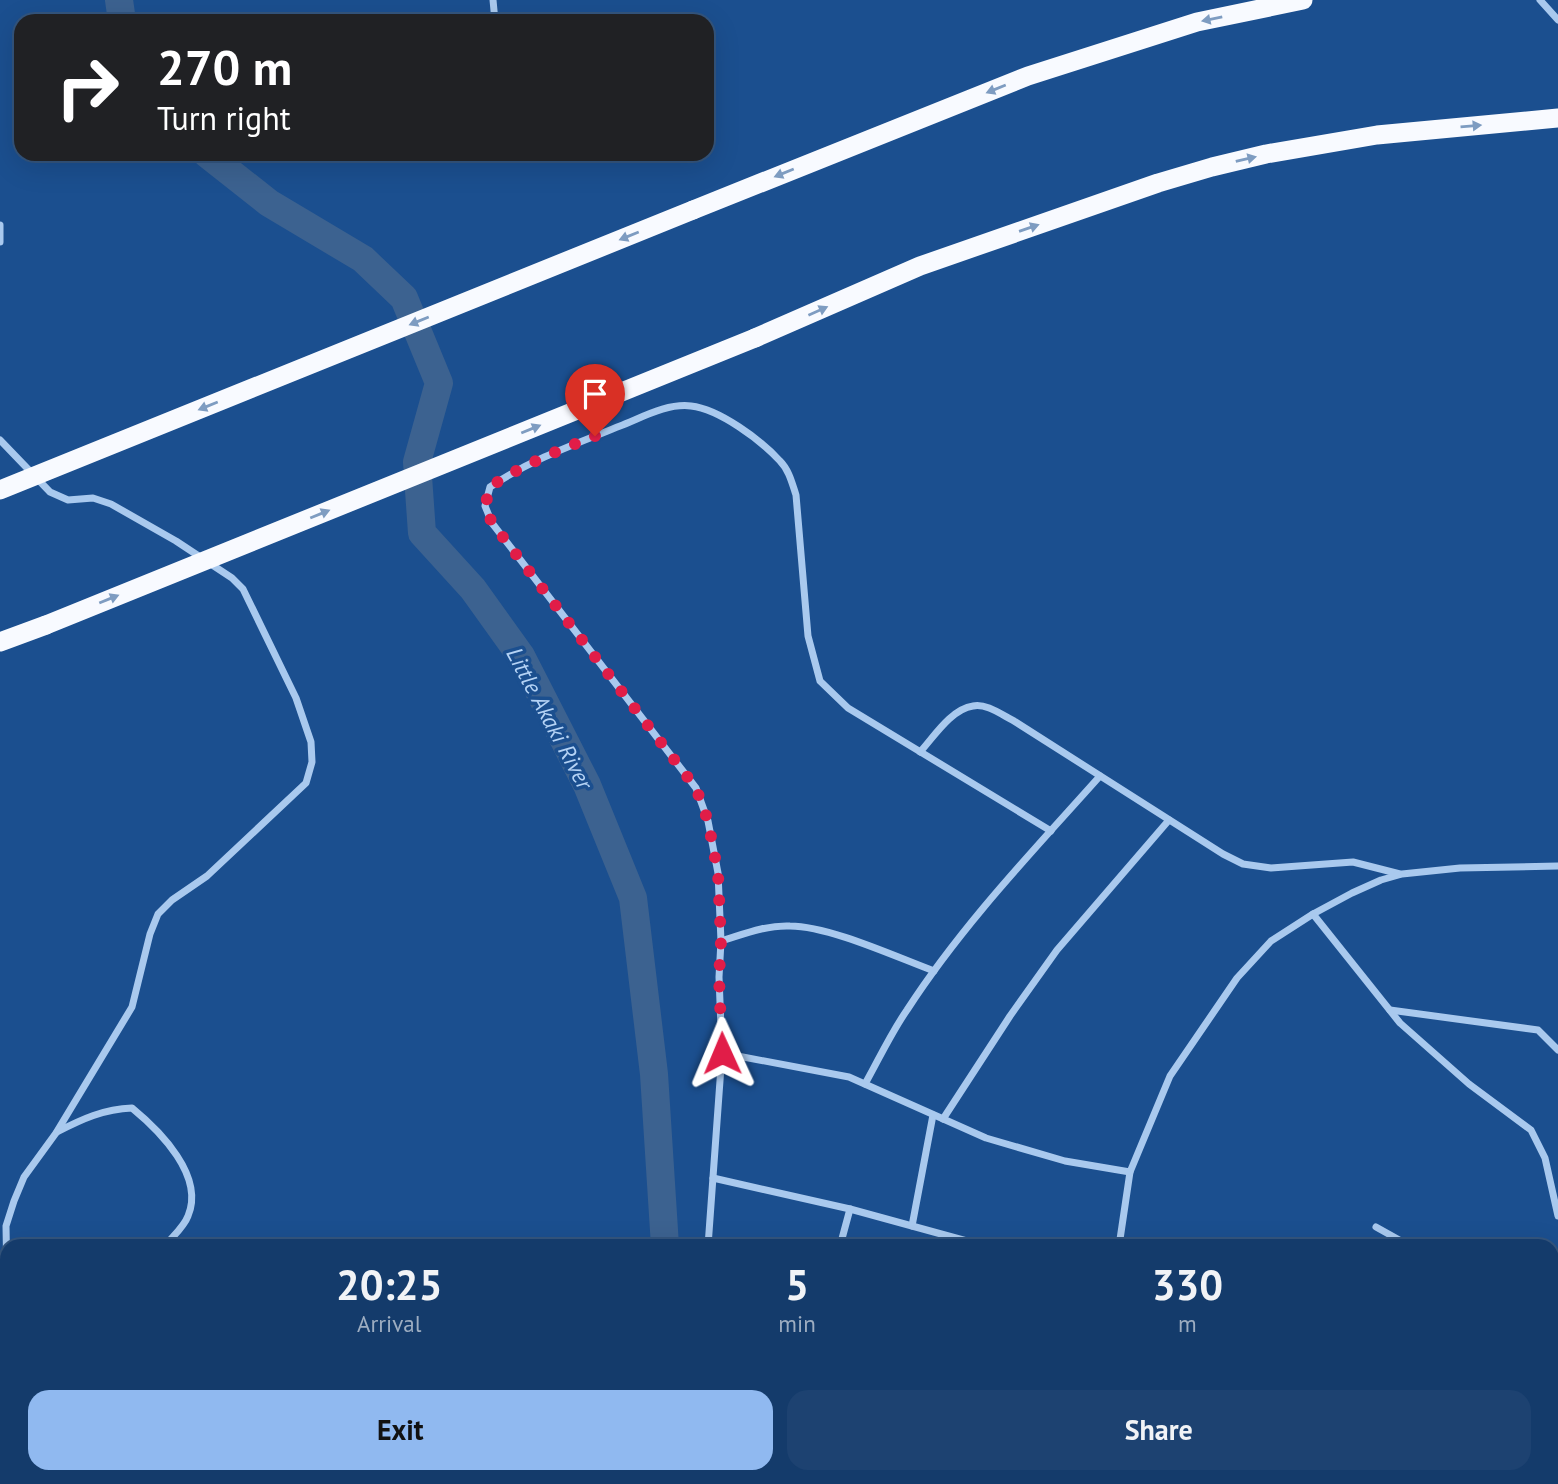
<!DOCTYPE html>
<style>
body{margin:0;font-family:"PT Sans",sans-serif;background:#1d4271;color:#f1f3f6;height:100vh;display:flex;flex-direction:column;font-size:26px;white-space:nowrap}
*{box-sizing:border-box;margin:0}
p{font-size:23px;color:#9dadc1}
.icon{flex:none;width:38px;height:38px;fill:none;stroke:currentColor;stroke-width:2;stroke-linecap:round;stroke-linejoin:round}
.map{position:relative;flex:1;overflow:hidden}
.panel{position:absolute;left:0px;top:1239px;width:1559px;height:245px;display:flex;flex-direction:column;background:#143b6b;border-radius:21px 21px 0 0;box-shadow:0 7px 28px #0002,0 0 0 2px #33557e}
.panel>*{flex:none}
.guide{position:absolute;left:14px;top:14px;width:700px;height:147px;border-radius:21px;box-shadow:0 7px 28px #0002,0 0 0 2px #33557e;background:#202124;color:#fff;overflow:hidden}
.pin{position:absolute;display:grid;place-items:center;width:60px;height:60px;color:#fff;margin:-72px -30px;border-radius:50% 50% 50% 0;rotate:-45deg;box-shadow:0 0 7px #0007}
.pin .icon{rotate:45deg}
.me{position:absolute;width:77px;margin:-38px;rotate:359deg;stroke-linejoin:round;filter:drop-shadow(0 0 5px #0008)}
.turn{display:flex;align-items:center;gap:24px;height:147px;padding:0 28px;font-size:32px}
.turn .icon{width:91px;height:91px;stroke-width:2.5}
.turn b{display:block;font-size:49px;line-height:60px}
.eta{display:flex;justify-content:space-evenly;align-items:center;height:119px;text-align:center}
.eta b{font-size:42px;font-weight:700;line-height:49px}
.primary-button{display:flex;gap:14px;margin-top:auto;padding:14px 28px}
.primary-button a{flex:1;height:80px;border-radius:21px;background:#90b9f0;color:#111;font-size:28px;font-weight:700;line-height:80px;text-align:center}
.primary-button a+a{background:#1d4271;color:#f1f3f6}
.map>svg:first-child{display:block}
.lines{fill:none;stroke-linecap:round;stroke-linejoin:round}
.river{stroke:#3c6290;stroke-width:28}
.minor{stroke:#a9c9ee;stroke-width:7}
.trunk{stroke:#f8faff;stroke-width:19}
.trunk-bridge{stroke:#f8faff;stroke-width:19}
.oneway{fill:#7e9cc1}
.route{stroke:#e11d48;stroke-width:12;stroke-dasharray:0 21.6}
.labels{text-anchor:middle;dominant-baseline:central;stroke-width:7;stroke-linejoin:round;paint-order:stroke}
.water-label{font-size:23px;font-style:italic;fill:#b5d3f5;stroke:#1b4f8f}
</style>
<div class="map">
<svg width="1558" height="1484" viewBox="0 0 1558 1484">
<rect width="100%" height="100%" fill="#1b4f8f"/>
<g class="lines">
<g class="river">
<polyline points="119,0 122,21"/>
<polyline points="207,154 269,203 363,259 404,298 439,383 417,462 422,533 473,589 521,656 587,785 633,898 654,1074 665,1246"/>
<polyline points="685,1477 694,1484"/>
</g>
<g class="minor">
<polyline points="493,0 495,21"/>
<polyline points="1540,0 1558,20"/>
<polyline points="0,225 0,242"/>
<polyline points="0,440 50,492 68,500 93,498 111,504 176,541 232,578 243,589 296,698 311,742 312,762 306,783 207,876 172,900 158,914 150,934 132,1007 56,1133 24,1177 14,1201 6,1226 7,1282"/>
<path d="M920 752C933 738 951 709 973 706 986 703 1002 715 1014 721L1223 854 1243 864 1271 868 1353 862 1400 874"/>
<polyline points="1313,914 1400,1023 1469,1084 1531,1130 1545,1158 1558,1216"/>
<path d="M721 941C744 934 766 925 790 926 829 926 896 957 934 971"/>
<polyline points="1390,1010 1538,1030 1558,1050"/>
<polyline points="722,1053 849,1077 986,1138 1065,1161 1130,1172"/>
<path d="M865 1084C879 1059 891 1033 907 1010 962 925 1033 851 1100 776"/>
<polyline points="943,1119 1010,1016 1057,950 1169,820"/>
<path d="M57 1132C82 1119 104 1109 132 1108 160 1131 205 1176 188 1216 184 1227 172 1237 165 1246"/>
<polyline points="713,1178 850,1209 985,1246"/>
<polyline points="912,1226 933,1115"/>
<polyline points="1376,1227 1410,1246"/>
<path d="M708 1246 722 1053 719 977 721 941 718 873 708 821 696 788 492 523 485 506 490 487C530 460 575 444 620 426 641 418 667 403 691 406 719 409 761 440 780 461 789 470 792 483 796 495L808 636 820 681 848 708 1051 831"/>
<polyline points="840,1246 850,1209"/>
<polyline points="1119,1246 1130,1172 1170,1076 1237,978 1271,941 1313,914 1352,893 1381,880 1402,874 1460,868 1558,866"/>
<polyline points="1552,1325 1558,1328"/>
<polyline points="1552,1426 1558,1430"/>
<polyline points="785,1477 791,1484"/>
<polyline points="1413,1477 1424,1484"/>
<polyline points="51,1484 51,1477"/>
</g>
<g class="trunk">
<polyline points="693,210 1028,76 1197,22 1303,0"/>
<polyline points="755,338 920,266 1158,183 1212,167 1266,154 1377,135 1558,118"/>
<polyline points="0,642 46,625"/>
</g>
<g class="trunk-bridge">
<polyline points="0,490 693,210"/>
<polyline points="46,625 755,338"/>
</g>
</g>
<defs><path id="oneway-solid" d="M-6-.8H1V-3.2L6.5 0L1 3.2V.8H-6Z" transform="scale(1.75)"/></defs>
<g class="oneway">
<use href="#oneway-solid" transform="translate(1212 19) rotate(168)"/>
<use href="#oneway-solid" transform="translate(996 89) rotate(158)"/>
<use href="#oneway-solid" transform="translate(1471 126) rotate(-5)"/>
<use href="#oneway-solid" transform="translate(1246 159) rotate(-13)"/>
<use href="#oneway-solid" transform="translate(784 173) rotate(158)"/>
<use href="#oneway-solid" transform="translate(1029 228) rotate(-19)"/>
<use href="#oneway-solid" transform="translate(629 236) rotate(158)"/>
<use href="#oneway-solid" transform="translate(818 311) rotate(-24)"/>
<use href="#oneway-solid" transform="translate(419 321) rotate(158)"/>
<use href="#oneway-solid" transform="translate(208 406) rotate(158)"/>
<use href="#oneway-solid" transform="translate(531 429) rotate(-22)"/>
<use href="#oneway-solid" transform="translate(320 514) rotate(-22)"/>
<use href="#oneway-solid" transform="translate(109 599) rotate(-22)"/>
</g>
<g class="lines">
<path class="route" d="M595 436C559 450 522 465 490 487L485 506 492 523 696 788 708 821 718 873 721 941 719 977 722 1053"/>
</g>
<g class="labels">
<g class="water-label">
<text transform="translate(550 718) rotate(62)">Little Akaki River</text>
</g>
</g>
</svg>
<div class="pin" style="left:595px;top:436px;background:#d93025"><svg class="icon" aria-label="arrive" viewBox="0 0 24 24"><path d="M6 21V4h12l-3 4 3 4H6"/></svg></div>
<svg class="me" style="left:722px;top:1053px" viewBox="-20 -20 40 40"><path d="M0-17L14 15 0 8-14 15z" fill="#e11d48" stroke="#fff" stroke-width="4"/></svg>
<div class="guide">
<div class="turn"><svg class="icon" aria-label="right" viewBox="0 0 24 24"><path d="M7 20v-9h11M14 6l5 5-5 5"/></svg><div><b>270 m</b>Turn right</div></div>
</div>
<section class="panel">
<div class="eta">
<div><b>20:25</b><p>Arrival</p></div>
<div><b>5</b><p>min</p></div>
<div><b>330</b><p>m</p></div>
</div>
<div class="primary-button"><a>Exit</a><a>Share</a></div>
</section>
</div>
